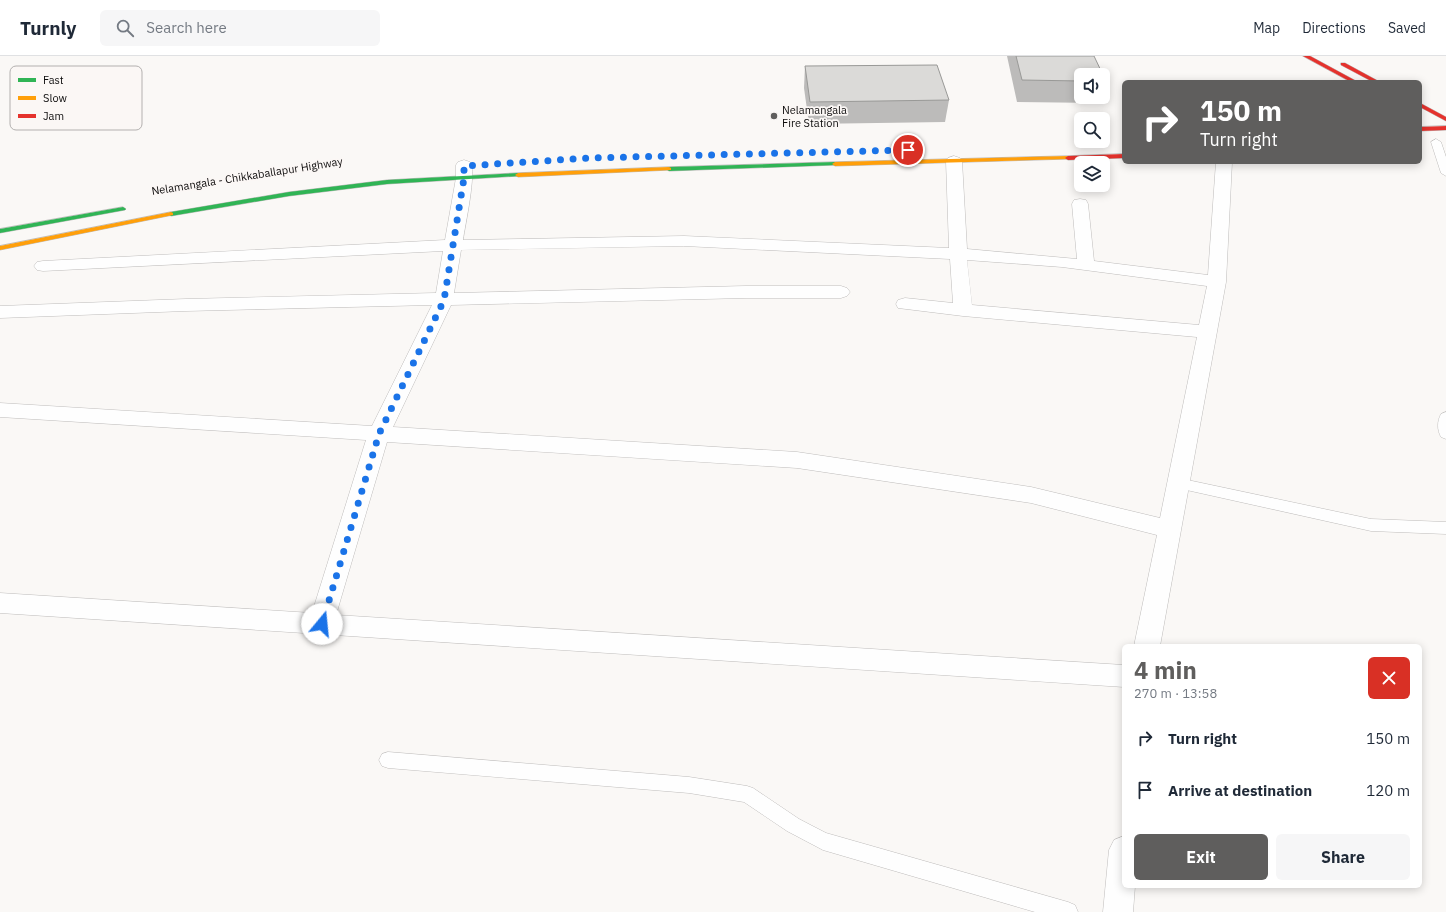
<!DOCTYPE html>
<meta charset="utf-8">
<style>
body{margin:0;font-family:"IBM Plex Sans",sans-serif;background:#f6f6f7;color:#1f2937;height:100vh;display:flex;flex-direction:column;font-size:15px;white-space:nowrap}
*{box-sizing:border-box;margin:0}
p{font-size:13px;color:#747a83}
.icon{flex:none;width:22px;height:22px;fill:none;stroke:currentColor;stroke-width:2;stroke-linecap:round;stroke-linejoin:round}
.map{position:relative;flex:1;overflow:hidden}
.drawer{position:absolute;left:1122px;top:588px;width:300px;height:244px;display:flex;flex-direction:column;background:#fff;border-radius:6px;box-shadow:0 2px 10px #0003}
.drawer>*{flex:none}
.top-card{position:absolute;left:1122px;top:24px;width:300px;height:84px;border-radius:6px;box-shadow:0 2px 10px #0003;background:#5f5e5d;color:#fff;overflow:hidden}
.fabs{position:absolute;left:1074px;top:12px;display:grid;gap:8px}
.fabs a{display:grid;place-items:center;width:36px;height:36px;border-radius:6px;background:#fff;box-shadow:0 2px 10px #0003;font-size:20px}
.pin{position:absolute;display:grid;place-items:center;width:34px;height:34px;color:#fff;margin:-17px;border:2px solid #fff;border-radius:50%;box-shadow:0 1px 4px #0007}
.me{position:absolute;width:44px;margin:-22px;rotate:17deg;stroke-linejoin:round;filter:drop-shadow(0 0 3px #0008)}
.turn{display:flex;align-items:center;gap:14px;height:84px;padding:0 12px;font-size:18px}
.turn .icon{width:52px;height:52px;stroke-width:2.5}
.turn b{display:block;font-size:28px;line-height:34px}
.round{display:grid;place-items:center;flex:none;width:42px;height:42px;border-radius:6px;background:#f6f6f7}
.head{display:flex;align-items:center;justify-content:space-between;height:68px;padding:0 12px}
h1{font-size:24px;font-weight:800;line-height:30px;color:#5f5e5d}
.primary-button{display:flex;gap:8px;margin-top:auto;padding:8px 12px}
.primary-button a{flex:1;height:46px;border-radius:6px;background:#5f5e5d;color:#fff;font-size:16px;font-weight:800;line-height:46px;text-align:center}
.primary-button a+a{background:#f6f6f7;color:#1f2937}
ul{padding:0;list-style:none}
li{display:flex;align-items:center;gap:12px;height:52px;padding:0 12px}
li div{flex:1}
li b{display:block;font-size:15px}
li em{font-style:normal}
header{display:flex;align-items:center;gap:24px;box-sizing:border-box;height:56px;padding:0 20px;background:#fff;border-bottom:1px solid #e0e1e3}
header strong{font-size:19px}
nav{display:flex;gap:22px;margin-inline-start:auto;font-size:14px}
.search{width:280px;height:36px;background:#f6f6f7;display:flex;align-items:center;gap:10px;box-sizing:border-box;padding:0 14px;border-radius:6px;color:#747a83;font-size:15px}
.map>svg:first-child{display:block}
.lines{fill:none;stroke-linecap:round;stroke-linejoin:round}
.lane-casing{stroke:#bebcbb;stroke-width:1}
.street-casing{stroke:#bebcbb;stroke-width:1}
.fast-casing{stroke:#bebcbb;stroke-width:1}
.slow-casing{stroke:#bebcbb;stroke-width:1}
.jam-casing{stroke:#bebcbb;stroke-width:1}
.lane{fill:#fefefe;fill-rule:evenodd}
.street{fill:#fefefe;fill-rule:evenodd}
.fast{fill:#30b455;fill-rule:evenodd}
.slow{fill:#ff9f0a;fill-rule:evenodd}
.jam{fill:#e5322d;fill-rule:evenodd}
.wall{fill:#bcbbba}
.building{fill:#dbdad8;stroke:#999997}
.route{stroke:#1a73e8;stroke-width:7;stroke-dasharray:0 12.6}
.poi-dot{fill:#5f5e5d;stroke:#fbf7f5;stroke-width:1.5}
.labels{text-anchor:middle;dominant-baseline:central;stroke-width:3.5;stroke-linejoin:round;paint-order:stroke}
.far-poi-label{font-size:11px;fill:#0c0b0b;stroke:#fbf7f5;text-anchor:start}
.far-street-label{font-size:11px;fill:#0c0b0b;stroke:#fbf7f5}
.key{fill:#fbf7f5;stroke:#b3b0af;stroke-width:1}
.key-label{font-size:11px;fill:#0c0b0b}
</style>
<header>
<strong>Turnly</strong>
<div class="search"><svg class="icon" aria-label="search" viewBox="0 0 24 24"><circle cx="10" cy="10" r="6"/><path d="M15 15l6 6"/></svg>Search here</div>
<nav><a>Map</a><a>Directions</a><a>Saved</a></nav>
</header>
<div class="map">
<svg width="1446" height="856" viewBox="0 0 1446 856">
<rect width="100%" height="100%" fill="#faf8f6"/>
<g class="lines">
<g class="lane-casing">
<g id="lane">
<polygon points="1436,83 1441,86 1446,101 1446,120 1441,117 1431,86"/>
<path d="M1446 356V383L1441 381C1437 374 1437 365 1441 358Z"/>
<polygon points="1178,422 1371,463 1446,466 1446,478 1371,475 1173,431 1171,427 1173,423"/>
<polygon points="388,696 689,721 747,730 753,732 799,763 826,777 1068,846 1075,849 1078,856 1035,856 823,794 787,775 744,746 689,737 388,712 382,710 379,704 382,698"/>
</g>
</g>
<g class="street-casing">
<g id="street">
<path d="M954 100 960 102 962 105 967 193 1077 203 1072 148 1074 144 1080 143 1086 144 1088 148 1094 205 1208 219 1216 106H1232L1226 226 1160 590H1134L1157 479 1031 447 797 412 387 386 336 559 1124 609V631L0 557V537L312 557 366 384 0 361V347L372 370 432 249 186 255 0 262V250L186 243 436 237 443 195 43 215 37 214 34 210 37 206 43 205 445 184 456 122V109L458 106 464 104 470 106C477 116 465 169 463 184L684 180 949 192 946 105 948 102ZM684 190 950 203 953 247 905 242 898 244 896 248 898 252 963 260 1197 281 1160 462 1031 431 797 396 393 371 451 249 746 242H841L847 240 850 236 847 232 841 230H746L454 237 461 194ZM967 204 1062 211 1207 230 1199 269 972 249Z"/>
<polygon points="1124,780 1124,830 1135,830 1133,856 1103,856 1109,794 1114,784"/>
</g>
</g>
<g class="fast-casing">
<g id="fast">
<polygon points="835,106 838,108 837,109 669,115 666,113 669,111"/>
<polygon points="518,117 520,118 520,120 387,128 289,140 171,160 168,158 171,156 289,136 387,124"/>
<polygon points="123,151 126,153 125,154 0,177 0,173"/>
</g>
</g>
<g class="slow-casing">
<g id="slow">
<polygon points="1068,100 1070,101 1070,103 835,110 832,108 835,106"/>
<polygon points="669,111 671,112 671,114 518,121 515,119 518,117"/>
<polygon points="171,156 173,157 173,159 0,194 0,190"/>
</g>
</g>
<g class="jam-casing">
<g id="jam">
<polygon points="1303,0 1310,0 1358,26 1351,26"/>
<polygon points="1341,7 1345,7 1380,26 1373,26 1341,9"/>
<polygon points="1420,47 1446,61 1446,65 1420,51"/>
<polygon points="1446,70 1446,74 1420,75 1420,71"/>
<polygon points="1124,98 1124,102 1068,104 1065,102 1068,100"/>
</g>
</g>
<use href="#lane" class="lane"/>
<use href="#street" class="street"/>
<use href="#fast" class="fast"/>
<use href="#slow" class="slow"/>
<use href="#jam" class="jam"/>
</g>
<g class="wall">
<polygon points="1007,0 1094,0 1081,19 1081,41 1102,41 1100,47 1017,46"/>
<polygon points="805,10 949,44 945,66 809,68 804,32"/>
<polygon points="1103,19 1106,25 1103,36"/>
</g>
<g class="building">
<polygon points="1016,0 1094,0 1103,19 1081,19 1081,25 1022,24"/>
<polygon points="937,9 949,44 810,46 805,10"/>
<polygon points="1103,19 1106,25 1103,25"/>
</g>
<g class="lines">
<polyline class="route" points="322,568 379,378 444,244 464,122 464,110 590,102 908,94"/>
</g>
<circle class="poi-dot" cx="774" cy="60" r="4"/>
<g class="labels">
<g class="far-poi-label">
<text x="782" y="54">Nelamangala<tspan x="782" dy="13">Fire Station</tspan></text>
</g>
<g class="far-street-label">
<text transform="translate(247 120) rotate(-9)">Nelamangala - Chikkaballapur Highway</text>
</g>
</g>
<rect x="10" y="10" width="132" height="64" rx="6" class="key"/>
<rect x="18" y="22" width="18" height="4" fill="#30b455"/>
<rect x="18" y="40" width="18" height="4" fill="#ff9f0a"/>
<rect x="18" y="58" width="18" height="4" fill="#e5322d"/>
<g class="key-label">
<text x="43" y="28">Fast</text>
<text x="43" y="46">Slow</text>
<text x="43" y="64">Jam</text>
</g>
</svg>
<div class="fabs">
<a><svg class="icon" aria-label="sound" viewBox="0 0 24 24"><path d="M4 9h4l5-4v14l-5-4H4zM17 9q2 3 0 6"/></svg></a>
<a><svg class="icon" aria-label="search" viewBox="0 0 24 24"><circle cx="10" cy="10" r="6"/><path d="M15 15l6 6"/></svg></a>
<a><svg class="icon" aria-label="layers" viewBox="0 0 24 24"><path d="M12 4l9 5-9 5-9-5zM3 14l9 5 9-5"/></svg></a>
</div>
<div class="pin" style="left:908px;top:94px;background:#d93025"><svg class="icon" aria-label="arrive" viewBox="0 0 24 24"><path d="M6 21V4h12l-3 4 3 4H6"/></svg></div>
<svg class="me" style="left:322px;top:568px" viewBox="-20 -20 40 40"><circle r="19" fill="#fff"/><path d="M0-13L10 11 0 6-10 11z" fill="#1a73e8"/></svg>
<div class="top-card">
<div class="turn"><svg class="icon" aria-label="right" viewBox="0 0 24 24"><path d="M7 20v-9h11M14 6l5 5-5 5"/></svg><div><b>150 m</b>Turn right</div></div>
</div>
<section class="drawer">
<div class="head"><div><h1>4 min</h1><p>270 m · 13:58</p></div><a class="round" style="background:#d93025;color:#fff"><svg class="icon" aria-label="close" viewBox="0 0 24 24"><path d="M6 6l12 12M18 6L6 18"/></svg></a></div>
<ul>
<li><svg class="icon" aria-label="right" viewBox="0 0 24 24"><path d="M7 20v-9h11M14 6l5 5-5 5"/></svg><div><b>Turn right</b></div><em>150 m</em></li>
<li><svg class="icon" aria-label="arrive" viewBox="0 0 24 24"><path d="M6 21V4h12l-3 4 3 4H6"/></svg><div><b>Arrive at destination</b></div><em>120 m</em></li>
</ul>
<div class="primary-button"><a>Exit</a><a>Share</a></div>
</section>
</div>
